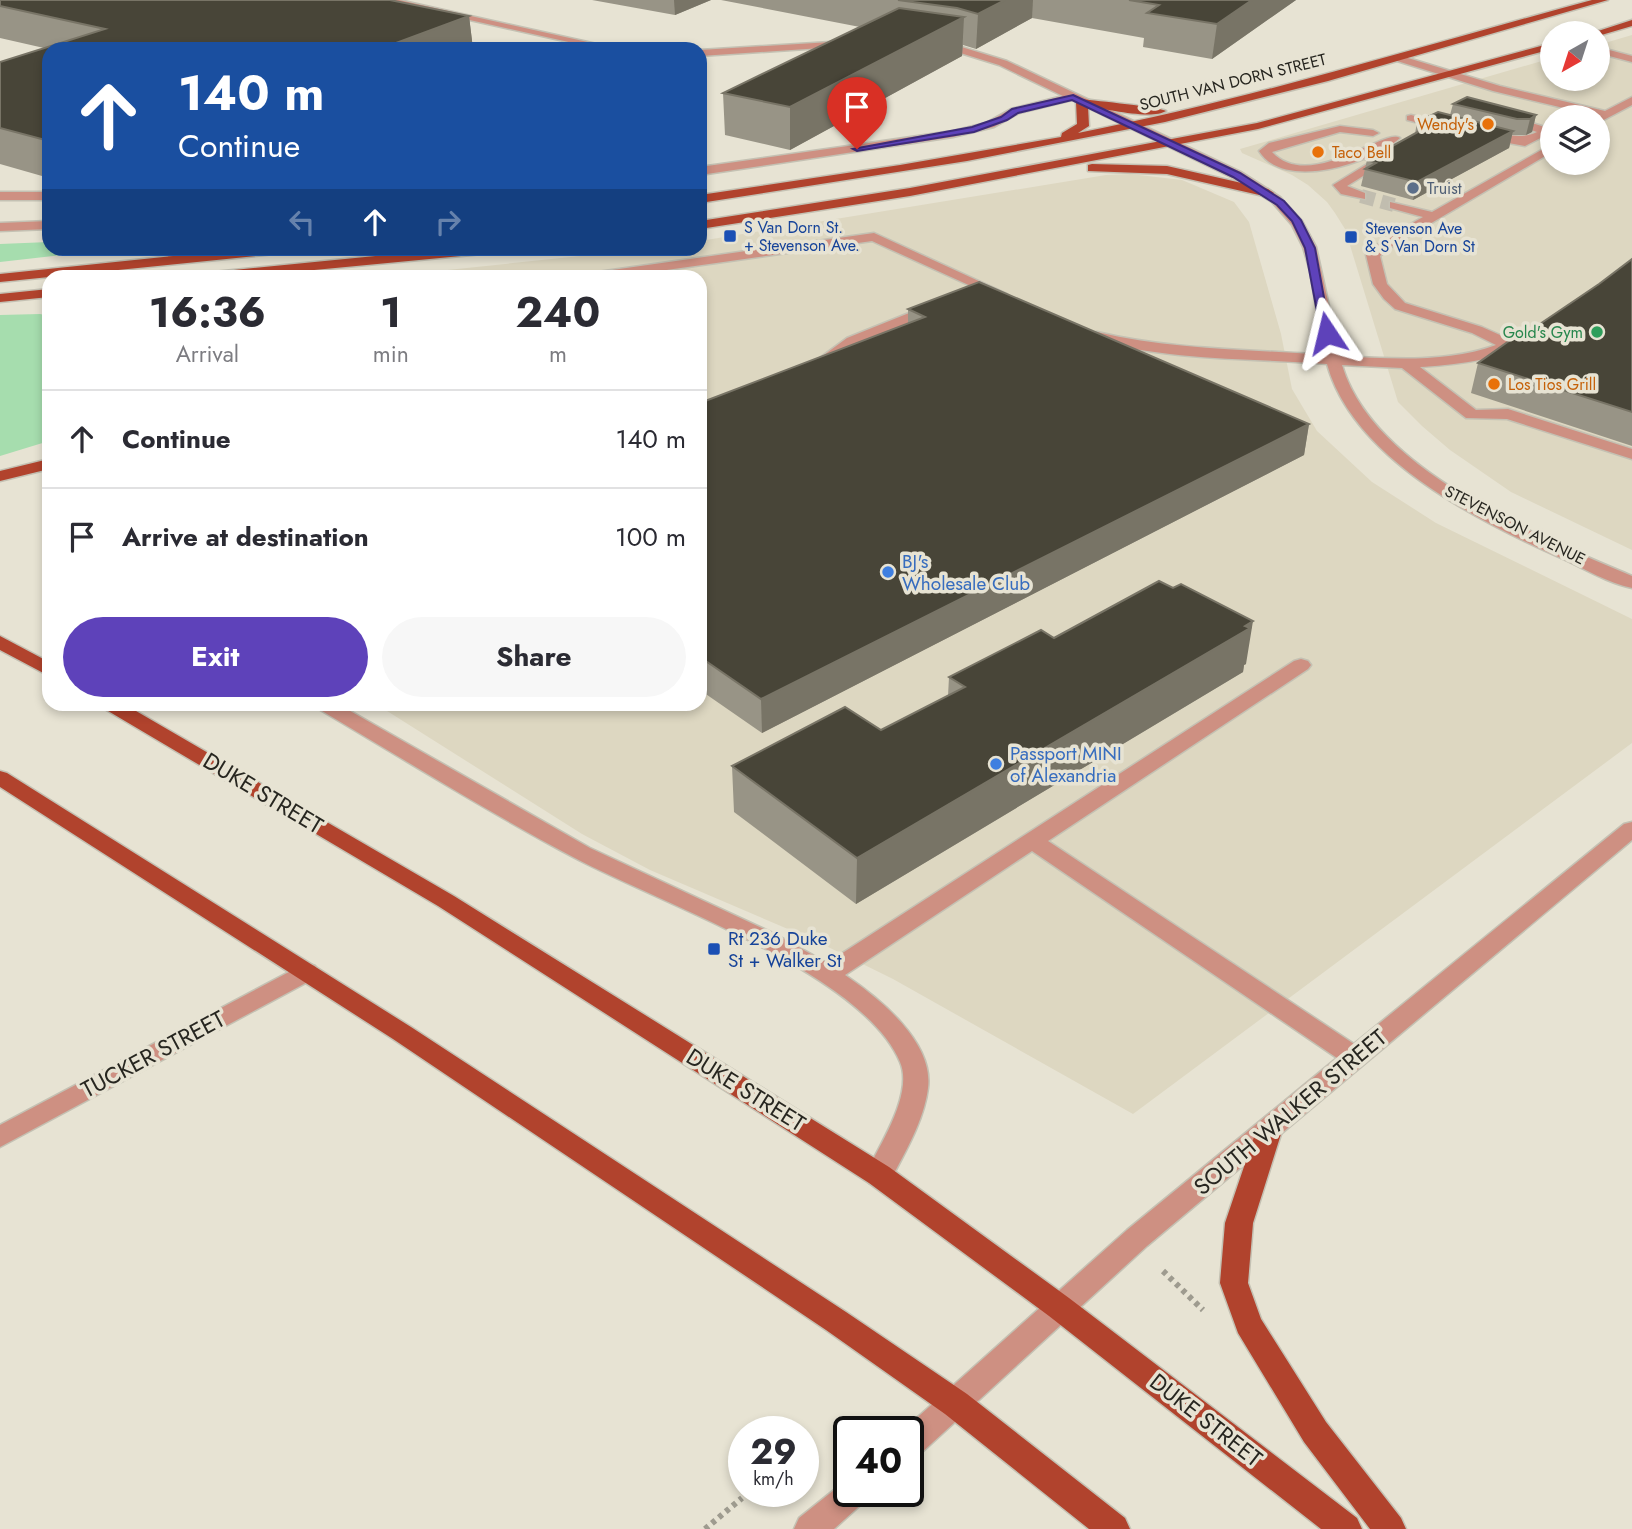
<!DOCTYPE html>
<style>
body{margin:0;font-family:Jost,sans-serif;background:#f7f7f7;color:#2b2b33;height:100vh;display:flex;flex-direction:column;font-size:26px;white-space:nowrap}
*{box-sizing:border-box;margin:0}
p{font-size:23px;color:#7c7c81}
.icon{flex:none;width:38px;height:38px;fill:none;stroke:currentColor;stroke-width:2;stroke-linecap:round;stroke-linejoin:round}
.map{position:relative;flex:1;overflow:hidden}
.drawer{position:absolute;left:42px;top:270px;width:665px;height:441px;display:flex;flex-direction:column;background:#fff;border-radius:21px;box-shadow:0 4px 10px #0003}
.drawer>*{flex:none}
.top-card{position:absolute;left:42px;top:42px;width:665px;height:214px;border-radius:21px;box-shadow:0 4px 10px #0003;background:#1a4fa0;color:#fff;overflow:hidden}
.needle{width:46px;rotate:219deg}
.buttons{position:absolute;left:1540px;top:21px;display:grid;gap:14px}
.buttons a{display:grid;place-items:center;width:70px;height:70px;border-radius:50%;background:#fff;box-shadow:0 4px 10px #0003;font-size:35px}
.speed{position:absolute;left:728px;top:1416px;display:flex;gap:14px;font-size:35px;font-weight:700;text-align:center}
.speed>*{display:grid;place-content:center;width:91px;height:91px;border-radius:50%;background:#fff;box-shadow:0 4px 10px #0003;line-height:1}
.speed small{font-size:18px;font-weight:400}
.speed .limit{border:4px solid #111;border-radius:10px;background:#fff;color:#111}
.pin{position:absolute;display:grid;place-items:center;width:60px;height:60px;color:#fff;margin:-72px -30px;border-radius:50% 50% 50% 0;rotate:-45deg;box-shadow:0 0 7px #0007}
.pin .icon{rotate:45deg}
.me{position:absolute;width:77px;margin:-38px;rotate:350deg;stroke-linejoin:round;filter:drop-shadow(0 0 5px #0008)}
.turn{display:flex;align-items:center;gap:24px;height:147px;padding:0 21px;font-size:32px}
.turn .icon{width:91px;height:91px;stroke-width:2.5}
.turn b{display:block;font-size:49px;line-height:60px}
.lanes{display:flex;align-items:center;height:66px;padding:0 21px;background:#0003;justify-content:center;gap:35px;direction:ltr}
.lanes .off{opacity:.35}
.eta{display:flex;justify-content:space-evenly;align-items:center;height:119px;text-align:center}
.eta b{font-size:42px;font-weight:700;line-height:49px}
.cta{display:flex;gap:14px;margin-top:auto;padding:14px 21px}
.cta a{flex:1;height:80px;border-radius:42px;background:#5e42ba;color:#fff;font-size:28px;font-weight:700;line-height:80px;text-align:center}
.cta a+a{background:#f7f7f7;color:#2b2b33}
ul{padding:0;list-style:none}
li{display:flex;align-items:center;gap:21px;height:98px;padding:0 21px;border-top:2px solid #e1e1e2}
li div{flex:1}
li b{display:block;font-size:26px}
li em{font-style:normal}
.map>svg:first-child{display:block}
.built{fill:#ddd7c1;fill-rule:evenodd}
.green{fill:#a6ddae}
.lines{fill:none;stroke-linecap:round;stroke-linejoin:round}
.minor-tunnel{stroke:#c1bdaf;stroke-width:14;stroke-dasharray:14 7;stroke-linecap:butt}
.minor-casing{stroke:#c4c1b3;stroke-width:3}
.major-casing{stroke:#c4c1b3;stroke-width:3}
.path{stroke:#9e9b8f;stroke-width:6;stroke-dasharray:4.5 4.5;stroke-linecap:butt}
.minor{fill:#ce9082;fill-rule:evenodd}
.major{fill:#b1432d;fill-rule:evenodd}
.wall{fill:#989486}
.shaded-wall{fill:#787466}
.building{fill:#484538;stroke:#787466;stroke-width:2}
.route{fill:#5e42ba;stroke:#3d2b79;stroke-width:2}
.food-dot{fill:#e8710a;stroke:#e7e3d3;stroke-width:2.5}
.service-dot{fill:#5c6f8a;stroke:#e7e3d3;stroke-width:2.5}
.transit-dot{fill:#1a4fb4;stroke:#e7e3d3;stroke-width:2.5}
.leisure-dot{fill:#2e9e5b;stroke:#e7e3d3;stroke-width:2.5}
.shop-dot{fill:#3f7fe0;stroke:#e7e3d3;stroke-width:2.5}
.labels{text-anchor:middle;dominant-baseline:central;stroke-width:7;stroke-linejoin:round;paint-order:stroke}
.far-street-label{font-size:16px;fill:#272620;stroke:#e7e3d3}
.far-food-label{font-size:16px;fill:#c56008;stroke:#e7e3d3;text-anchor:start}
.far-service-label{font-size:16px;fill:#4e5e75;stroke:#e7e3d3;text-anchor:start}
.far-transit-label{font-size:16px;fill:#164399;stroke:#e7e3d3;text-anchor:start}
.far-leisure-label{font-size:16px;fill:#27864d;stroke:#e7e3d3;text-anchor:end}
.shop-label{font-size:19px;fill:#366cbe;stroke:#e7e3d3;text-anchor:start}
.transit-label{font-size:19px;fill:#164399;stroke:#e7e3d3;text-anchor:start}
.near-street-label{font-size:23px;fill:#272620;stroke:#e7e3d3}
</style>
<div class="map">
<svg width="1632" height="1529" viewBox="0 0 1632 1529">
<rect width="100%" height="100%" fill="#e7e3d3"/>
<g class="built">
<path d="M1632 35V550L1511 492 1450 450 1422 426 1398 402 1345 229 1335 213 1327 202 1308 185 1292 175 1242 153 1240 149 1552 58V79H1598V45ZM1552 117H1598V163H1552Z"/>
<polygon points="1130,174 1182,180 1234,202 1249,222 1281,334 1292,389 1317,431 1372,482 1436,523 1632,619 1632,743 1133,1114 893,979 816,941 650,870 582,834 376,704 700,704 700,276 390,276 647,249 700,248 700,241 1106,175"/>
</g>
<g class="green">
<polygon points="49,242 49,248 115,249 0,262 0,244"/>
<polygon points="40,314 49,316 49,441 0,456 0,315"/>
</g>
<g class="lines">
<polyline class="minor-tunnel" points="1361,196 1394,205"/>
<g class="minor-casing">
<g id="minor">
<polygon points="380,0 399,0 619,49 600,49"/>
<polygon points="847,41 852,44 851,46 700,56 700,50"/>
<path d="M934 43 955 45 1007 61 1241 172 1280 197 1302 221 1316 247 1340 356C1391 359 1447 363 1496 345L1472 333 1395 309 1384 299 1373 284 1366 255 1384 239 1423 217 1390 208V202L1432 212 1552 144V152L1394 245 1380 256 1387 284 1405 303 1482 327 1509 339 1524 334 1531 338C1510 360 1450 365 1420 367L1476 410 1508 409 1632 449V459L1507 419 1466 418 1402 368 1342 365C1373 471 1539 536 1632 576V588C1608 583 1585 569 1563 559 1480 522 1353 459 1327 364 1248 358 1168 361 1092 339L1090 336 1092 333 1097 332C1172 350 1247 349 1324 355L1310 271 1303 247 1292 225 1272 202 1233 178 1072 100 1019 113 994 127 953 137 700 175V167L953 131 986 123 1011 109 1063 96 999 65 954 51 930 48 929 46Z"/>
<polygon points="1598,47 1632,56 1632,62 1598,53"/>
<polygon points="1398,55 1500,86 1605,111 1632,97 1632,105 1598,123 1598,117 1595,117 1597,116 1493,91 1394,60 1393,58"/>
<polygon points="1411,115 1450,125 1452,127 1446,130 1407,120 1407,116"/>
<path d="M1507 115 1551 129 1552 132 1525 146 1481 138 1479 136C1492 127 1514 143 1537 132L1503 120V116Z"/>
<path d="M1340 126 1373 130 1379 133 1373 136 1340 132 1272 152C1310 193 1385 127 1400 138 1372 163 1284 192 1259 151L1269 143Z"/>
<polygon points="1372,161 1376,162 1376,168 1347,186 1365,193 1365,199 1341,194 1333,185"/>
<rect x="0" y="192" width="49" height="8"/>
<polygon points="49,221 49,229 0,231 0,223"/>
<polygon points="874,233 1007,294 1005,297 995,297 872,241 624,276 591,276 598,272"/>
<polygon points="167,248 181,248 179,263 169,263"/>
<polygon points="934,303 941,307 939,310 857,344 822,369 812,369 809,366 847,338"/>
<path d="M1301 659 1308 661 1311 665 1308 669 1048 841 1354 1044 1624 824 1632 822V840L1147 1246 919 1455 908 1459V1432H901L1127 1230 1337 1058 1032 851 845 975C879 998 934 1042 928 1088 924 1121 904 1154 889 1183L879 1186 869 1183 865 1175C879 1146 914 1094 900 1062 863 973 657 902 573 857 486 811 402 758 317 708L314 704H338L590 848 775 934 827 963 1294 661Z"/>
<polygon points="306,963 315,966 318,972 315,978 0,1147 0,1125"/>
<polygon points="849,1478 849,1491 870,1491 865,1501 834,1529 794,1529 799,1518"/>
</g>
</g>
<g class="major-casing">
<g id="major">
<path d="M1592 0H1608L1328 81 1165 122 967 161 700 203V195L900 165 1061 137 1062 133 1077 124 1076 102 1082 99C1096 101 1160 107 1166 111 1152 120 1105 109 1088 106L1089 126 1078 133C1252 99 1421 46 1592 0Z"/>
<polygon points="1632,20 1632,26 1598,36 1598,33 1592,33"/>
<polygon points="1552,43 1552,49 1258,129 910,196 700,229 700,221 910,188 1257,123"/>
<polygon points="1092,164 1167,166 1268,189 1274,193 1268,197 1167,174 1088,171 1088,165"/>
<polygon points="250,248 300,248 294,252 0,282 0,274"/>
<polygon points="456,248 509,248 503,252 251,276 207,276 214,272"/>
<polygon points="49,289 49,297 0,302 0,294"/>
<polygon points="49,459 49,469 0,481 0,471"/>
<polygon points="0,636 49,662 49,676 0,650"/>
<polygon points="100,704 124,704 454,896 889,1167 1069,1298 1357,1518 1362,1529 1321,1529 1049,1316 869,1183 438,906 103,708"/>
<polygon points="0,771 7,773 411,1027 846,1312 967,1394 1125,1518 1130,1529 1089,1529 945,1414 826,1330 393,1039 0,787"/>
<polygon points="1269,1121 1278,1124 1282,1131 1253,1223 1248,1283 1261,1319 1326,1422 1401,1518 1406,1529 1370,1529 1304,1442 1238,1333 1220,1283 1225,1223 1256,1131 1260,1124"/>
</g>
</g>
<g class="path">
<polyline points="1163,1271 1203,1310"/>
<polyline points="705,1529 742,1498"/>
</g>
<use href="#minor" class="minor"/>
<use href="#major" class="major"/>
</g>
<g class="wall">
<polygon points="0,0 469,16 473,49 49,49 49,178 0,164 0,62 44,48 0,38"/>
<polygon points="592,0 711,0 675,15"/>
<polygon points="721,0 1296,0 1212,59 1143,47 1144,38 1032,18 976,49 963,45 962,56 790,150 725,135 723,93 860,27"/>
<polygon points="1453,104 1536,115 1532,132 1526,135 1512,135 1509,148 1413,200 1361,186 1367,160 1415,134 1417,122 1450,115"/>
<polygon points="1632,259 1632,446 1471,393 1478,363 1528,332 1599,284"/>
<polygon points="908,309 1309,424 1304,455 762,733 700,690 700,403 908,323"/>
<polygon points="1054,638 1246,664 1244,665 1243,672 856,904 734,812 732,766 881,730 948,696 949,677"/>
</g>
<g class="shaded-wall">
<polygon points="674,0 711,0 675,15"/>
<polygon points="1005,0 1033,0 1032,18 976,49 978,14"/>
<polygon points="1252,0 1296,0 1212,59 1217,24"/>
<polygon points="469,16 473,49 380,49"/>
<polygon points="964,17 962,56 790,150 790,107"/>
<polygon points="1536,115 1532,132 1526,135 1530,119"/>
<polygon points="1513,131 1509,148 1413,200 1417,182"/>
<polygon points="1309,424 1304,455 762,733 761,699"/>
<polygon points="1253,621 1246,664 1244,665 1243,672 856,904 857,858"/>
</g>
<g class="building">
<polygon points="0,0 390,0 469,16 380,49 49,49 49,141 0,128 0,62 105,29 0,6"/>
<polygon points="898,0 1005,0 978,14 957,8"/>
<polygon points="1129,0 1252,0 1217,24 1147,13 1159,5"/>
<polygon points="899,8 964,17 790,107 723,93"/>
<polygon points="1467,97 1536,115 1530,119 1517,119 1453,104"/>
<polygon points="1438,112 1513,131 1417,182 1365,169 1376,163 1367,160 1425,128 1426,125 1417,122"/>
<polygon points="1632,259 1632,412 1478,363 1523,331 1528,332 1599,284"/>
<polygon points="979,282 1309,424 761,699 700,657 700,403 925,317 908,309"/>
<polygon points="1159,581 1173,588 1181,584 1253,621 1245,626 1250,628 857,858 732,766 845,707 881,730 965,687 949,677 1041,630 1054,638"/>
</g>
<polygon class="route" points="1073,95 1240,173 1284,201 1301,220 1315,248 1331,336 1321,333 1305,248 1292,221 1277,205 1233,177 1072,100 1018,113 1007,120 974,132 857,151 853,149 972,127 1001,117 1012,109"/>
<g class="food-dot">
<circle cx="1488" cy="124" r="7"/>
<circle cx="1318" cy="152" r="7"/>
<circle cx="1494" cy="384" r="7"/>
</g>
<circle class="service-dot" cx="1413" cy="188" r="7"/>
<g class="transit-dot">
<rect x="723" y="229" width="14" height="14" rx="3.5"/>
<rect x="1344" y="230" width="14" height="14" rx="3.5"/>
<rect x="707" y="942" width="14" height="14" rx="3.5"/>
</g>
<circle class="leisure-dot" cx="1597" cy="332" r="7"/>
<g class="shop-dot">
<circle cx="888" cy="572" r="7"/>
<circle cx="996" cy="764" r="7"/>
</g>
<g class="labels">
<g class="far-street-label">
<text transform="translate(1233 82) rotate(-14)">SOUTH VAN DORN STREET</text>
<text transform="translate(1515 525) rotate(27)">STEVENSON AVENUE</text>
</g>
<g class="far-food-label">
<text x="1474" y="124" text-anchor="end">Wendy's</text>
<text x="1332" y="152">Taco Bell</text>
<text x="1508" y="384">Los Tios Grill</text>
</g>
<g class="far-service-label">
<text x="1427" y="188">Truist</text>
</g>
<g class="far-transit-label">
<text x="744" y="227">S Van Dorn St.<tspan x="744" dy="18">+ Stevenson Ave.</tspan></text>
<text x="1365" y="228">Stevenson Ave<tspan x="1365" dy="18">&amp; S Van Dorn St</tspan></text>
</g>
<g class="far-leisure-label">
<text x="1583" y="332">Gold's Gym</text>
</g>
<g class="shop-label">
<text x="902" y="561">BJ's<tspan x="902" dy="22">Wholesale Club</tspan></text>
<text x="1010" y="753">Passport MINI<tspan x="1010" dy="22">of Alexandria</tspan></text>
</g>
<g class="transit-label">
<text x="728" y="938">Rt 236 Duke<tspan x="728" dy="22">St + Walker St</tspan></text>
</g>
<g class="near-street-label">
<text transform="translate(263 793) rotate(31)">DUKE STREET</text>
<text transform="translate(153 1054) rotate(-28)">TUCKER STREET</text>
<text transform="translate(746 1090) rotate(32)">DUKE STREET</text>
<text transform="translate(1290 1112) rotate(-40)">SOUTH WALKER STREET</text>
<text transform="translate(1206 1420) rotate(38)">DUKE STREET</text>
</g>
</g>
</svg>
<div class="buttons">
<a><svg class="needle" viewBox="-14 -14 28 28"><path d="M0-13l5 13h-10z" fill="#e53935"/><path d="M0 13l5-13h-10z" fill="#7c7c81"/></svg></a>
<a><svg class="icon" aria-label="layers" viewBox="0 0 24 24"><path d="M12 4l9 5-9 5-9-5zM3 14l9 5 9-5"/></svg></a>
</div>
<div class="speed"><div>29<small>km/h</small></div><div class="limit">40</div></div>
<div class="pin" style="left:857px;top:149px;background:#d93025"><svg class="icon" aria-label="arrive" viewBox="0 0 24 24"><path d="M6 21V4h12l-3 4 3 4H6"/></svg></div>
<svg class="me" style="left:1327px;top:333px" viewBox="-20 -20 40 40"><path d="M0-17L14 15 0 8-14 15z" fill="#5e42ba" stroke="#fff" stroke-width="4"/></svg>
<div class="top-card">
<div class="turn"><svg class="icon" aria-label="ahead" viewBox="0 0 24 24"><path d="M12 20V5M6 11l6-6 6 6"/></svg><div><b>140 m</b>Continue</div></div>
<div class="lanes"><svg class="icon off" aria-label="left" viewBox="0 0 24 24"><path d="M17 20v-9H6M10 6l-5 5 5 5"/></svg><svg class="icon" aria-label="ahead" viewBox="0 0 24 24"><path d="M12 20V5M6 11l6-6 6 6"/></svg><svg class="icon off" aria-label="right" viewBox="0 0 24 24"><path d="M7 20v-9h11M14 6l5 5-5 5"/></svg></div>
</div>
<section class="drawer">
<div class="eta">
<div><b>16:36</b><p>Arrival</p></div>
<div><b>1</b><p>min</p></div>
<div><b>240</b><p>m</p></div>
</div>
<ul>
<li><svg class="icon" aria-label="ahead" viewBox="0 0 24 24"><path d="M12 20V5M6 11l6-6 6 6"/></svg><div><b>Continue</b></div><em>140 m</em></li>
<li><svg class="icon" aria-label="arrive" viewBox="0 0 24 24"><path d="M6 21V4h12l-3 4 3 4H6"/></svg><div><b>Arrive at destination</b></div><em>100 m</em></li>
</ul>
<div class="cta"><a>Exit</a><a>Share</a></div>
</section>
</div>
